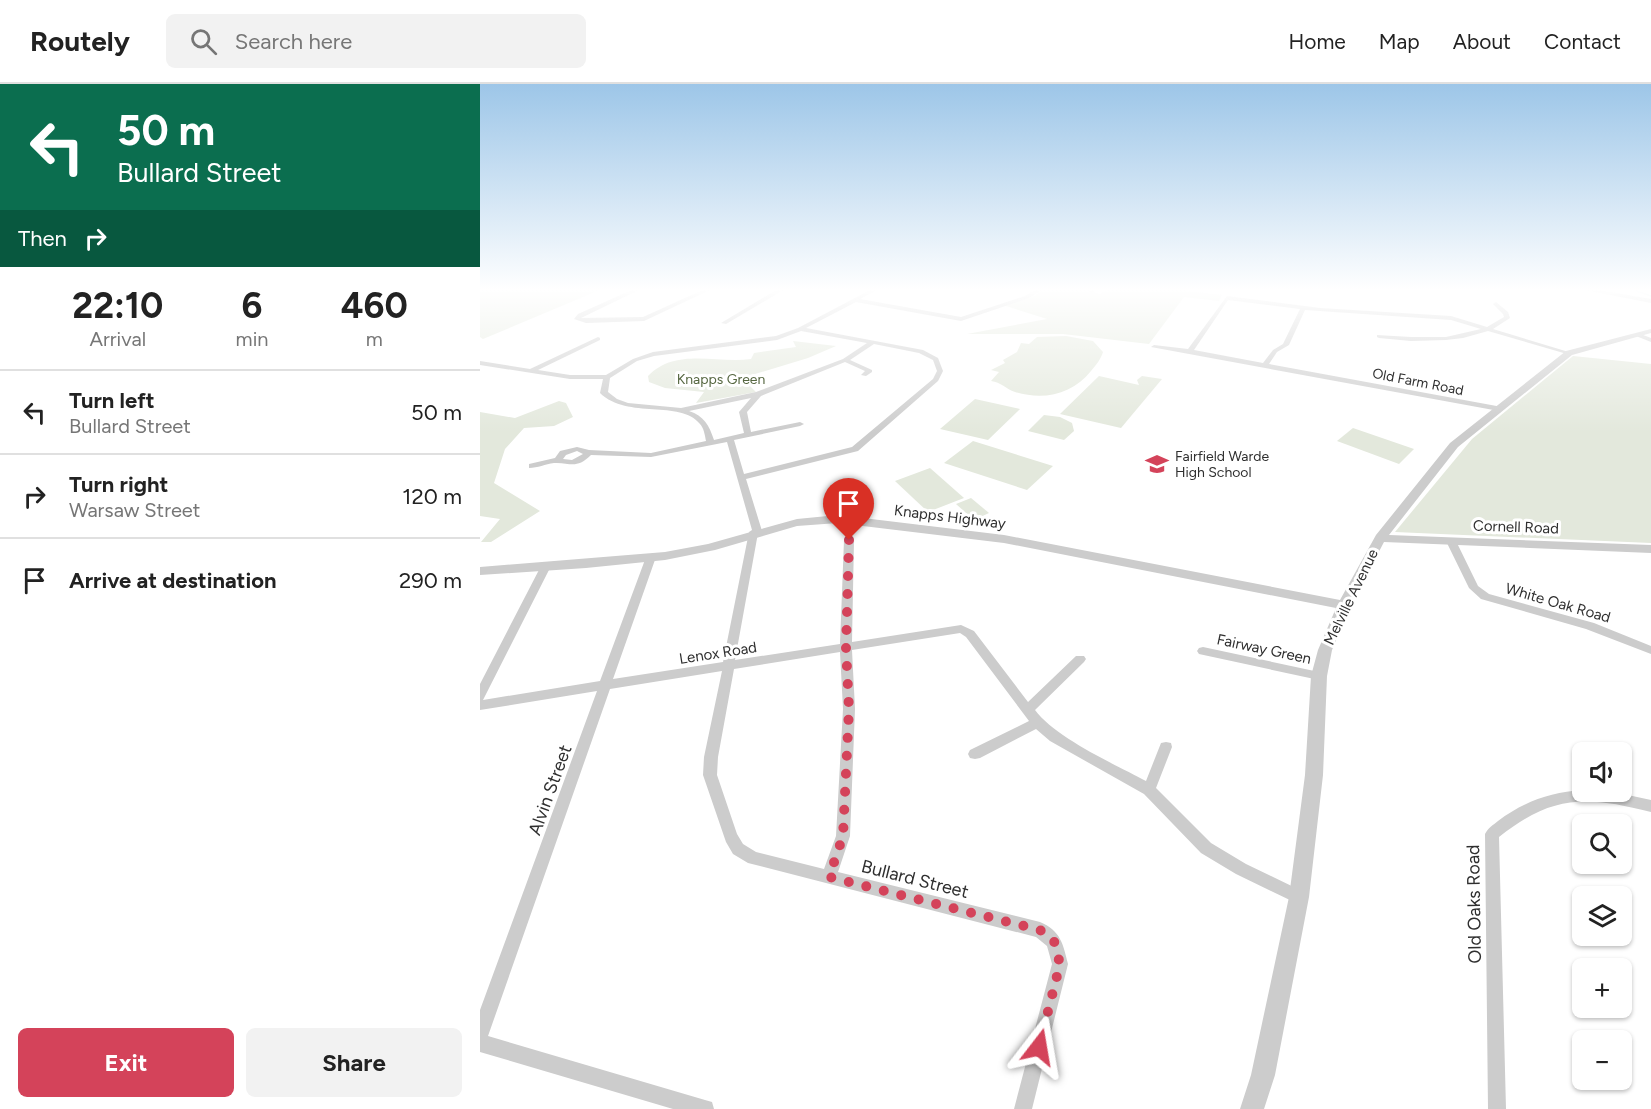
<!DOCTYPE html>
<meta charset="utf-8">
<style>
body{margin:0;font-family:Figtree,sans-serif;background:#f2f2f2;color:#222;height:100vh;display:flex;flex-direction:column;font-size:22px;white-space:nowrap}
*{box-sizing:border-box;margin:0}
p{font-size:20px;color:#767676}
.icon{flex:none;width:33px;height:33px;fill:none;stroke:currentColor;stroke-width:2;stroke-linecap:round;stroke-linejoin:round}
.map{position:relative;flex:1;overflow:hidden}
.sheet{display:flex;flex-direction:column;background:#fff;width:480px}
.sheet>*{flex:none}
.hud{background:#0b6e4f;color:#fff;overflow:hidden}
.buttons{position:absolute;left:1092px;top:658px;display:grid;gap:12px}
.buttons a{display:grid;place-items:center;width:60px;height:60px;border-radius:9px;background:#fff;box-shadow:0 2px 4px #0004;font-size:30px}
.pin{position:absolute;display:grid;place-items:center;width:51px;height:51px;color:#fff;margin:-62px -26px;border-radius:50% 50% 50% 0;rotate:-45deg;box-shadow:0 0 6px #0007}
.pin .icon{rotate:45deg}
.me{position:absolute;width:66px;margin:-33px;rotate:14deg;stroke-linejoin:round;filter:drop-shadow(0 0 4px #0008)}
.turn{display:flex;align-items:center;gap:21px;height:126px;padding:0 18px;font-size:27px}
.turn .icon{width:78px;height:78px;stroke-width:2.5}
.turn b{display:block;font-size:42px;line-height:51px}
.then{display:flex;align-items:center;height:57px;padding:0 18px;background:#0003;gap:12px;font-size:22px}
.eta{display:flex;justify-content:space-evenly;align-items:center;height:102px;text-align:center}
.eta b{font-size:36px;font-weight:700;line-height:42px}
.cta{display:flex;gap:12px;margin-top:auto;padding:12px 18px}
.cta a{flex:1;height:69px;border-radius:9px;background:#d4435a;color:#fff;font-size:24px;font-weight:700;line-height:69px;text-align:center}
.cta a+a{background:#f2f2f2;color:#222}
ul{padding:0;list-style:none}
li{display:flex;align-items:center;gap:18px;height:84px;padding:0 18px;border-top:2px solid #e0e0e0}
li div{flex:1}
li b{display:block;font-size:22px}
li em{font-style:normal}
header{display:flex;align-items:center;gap:36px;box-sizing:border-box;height:84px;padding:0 30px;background:#fff;border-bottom:2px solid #e0e0e0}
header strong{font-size:28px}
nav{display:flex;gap:33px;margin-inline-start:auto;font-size:21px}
.search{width:420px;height:54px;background:#f2f2f2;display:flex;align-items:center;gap:15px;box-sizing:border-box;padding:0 21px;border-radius:9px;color:#767676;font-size:22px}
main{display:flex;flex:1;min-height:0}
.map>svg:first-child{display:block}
.green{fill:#e3e8dc}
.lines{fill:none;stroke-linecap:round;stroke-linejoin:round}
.stream{stroke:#cde0e9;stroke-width:1.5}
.minor{fill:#ccc;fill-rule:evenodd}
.tertiary{fill:#ccc;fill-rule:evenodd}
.route{stroke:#d4435a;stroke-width:10;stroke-dasharray:0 18}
.labels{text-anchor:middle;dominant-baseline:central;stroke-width:6;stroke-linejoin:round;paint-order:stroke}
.far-park-label{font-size:14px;fill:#566741;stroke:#fff}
.far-street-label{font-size:14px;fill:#2f2f2f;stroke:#fff}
.far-poi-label{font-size:14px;fill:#2f2f2f;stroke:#fff;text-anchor:start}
.street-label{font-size:15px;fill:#2f2f2f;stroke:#fff}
.near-street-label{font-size:18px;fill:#2f2f2f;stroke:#fff}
</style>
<header>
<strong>Routely</strong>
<div class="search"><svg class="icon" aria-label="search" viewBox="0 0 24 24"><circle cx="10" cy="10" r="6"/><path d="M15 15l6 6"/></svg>Search here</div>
<nav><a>Home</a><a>Map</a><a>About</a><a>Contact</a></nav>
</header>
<main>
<section class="sheet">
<div class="hud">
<div class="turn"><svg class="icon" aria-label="left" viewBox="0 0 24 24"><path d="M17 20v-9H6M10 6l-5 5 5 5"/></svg><div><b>50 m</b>Bullard Street</div></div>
<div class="then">Then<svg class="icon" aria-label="right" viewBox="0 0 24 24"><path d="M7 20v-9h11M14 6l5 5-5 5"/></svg></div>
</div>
<div class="eta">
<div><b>22:10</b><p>Arrival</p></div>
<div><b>6</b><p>min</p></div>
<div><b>460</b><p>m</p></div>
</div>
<ul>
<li><svg class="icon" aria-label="left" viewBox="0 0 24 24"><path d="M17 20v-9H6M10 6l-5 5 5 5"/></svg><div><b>Turn left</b><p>Bullard Street</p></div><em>50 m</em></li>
<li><svg class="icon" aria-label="right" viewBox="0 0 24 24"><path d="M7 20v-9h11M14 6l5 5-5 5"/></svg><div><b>Turn right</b><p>Warsaw Street</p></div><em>120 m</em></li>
<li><svg class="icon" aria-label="arrive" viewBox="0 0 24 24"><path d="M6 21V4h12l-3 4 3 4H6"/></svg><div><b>Arrive at destination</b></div><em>290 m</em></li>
</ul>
<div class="cta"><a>Exit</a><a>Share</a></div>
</section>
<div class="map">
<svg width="1171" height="1025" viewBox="0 0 1171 1025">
<rect width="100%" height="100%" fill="#fff"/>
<g class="green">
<polygon points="0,205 122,205 3,255 0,253"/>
<polygon points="563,205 603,205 620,210 627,205 692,205 742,211 739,217 704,213 669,260 583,250 487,250 567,235 523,221 555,212"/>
<path d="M586 252 613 257 623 268C621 275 616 281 611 287 593 310 564 317 535 308 526 305 521 298 511 297L519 288 511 286 525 279 523 276 537 268 541 259 549 260 557 253Z"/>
<path d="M313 257 356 262 328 274 262 294 276 308 216 319 224 308 185 304 169 298 168 292C196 263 237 280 271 275L274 269 316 263Z"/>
<polygon points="1093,272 1171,280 1171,459 915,448 992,355"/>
<polygon points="619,292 659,301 657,296 662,292 682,295 641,344 580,330"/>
<polygon points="495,315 540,325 508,356 460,345"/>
<polygon points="79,317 86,319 93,333 74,342 44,344 25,365 14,399 60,427 11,458 1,458 20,435 0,432 0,328 35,334"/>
<polygon points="564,331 580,333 592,339 594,347 584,356 548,347"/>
<polygon points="873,344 934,365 919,380 857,357"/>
<polygon points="493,357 573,382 547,406 464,379"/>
<polygon points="450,384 484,414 448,428 415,397"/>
<polygon points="491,414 509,429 494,436 476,420"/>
</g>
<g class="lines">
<polyline class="stream" points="1152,205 1171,212"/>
<g class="minor">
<polygon points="154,205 161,205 101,234 163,233 225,205 232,205 164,237 106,239 94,235 98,230"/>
<polygon points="298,205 305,205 246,240 241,239"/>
<path d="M392 205H399L380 215 481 233 545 212 556 205H563L549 214 481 237 376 218 326 244 443 266 458 274 463 287 458 297 378 367 266 395 282 447 278 449 255 576 360 560 364 456 366 454H372L374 456 372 558 481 541 494 547 548 618 596 572H604L606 575 604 578 555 626C576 654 634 680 666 697L681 659 686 658 691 659 692 663 676 704 731 759 766 780 824 808 827 813 824 818 819 821 814 818 756 790 721 769 664 710 570 657 556 645 500 674 495 675 490 674 488 670 490 666 549 637 486 553 480 549 372 566 375 625 370 752 358 788 560 838C581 847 583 860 588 880L552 1025H534L572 880 567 862 556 853 268 779 253 770 246 758 223 691 224 673 242 587 130 605 8 952 225 1016 232 1018 234 1025H193L0 968V926L117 607 0 626V600L61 482 66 479 71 482 3 616 120 597 166 473 171 470 176 473 133 595 243 578 269 448 272 446 247 358 171 373 111 371C96 386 90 378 74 379 65 380 58 384 49 384V380L75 374 80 367 97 363 109 366 171 369 226 357C225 352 224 344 220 340 200 315 148 336 120 309L123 295H90L0 281V277L50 285 118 253 120 254V256L58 286 90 291H126L153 275 173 268 296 252 318 244ZM321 247 387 259 363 275 276 308 201 324 148 319 137 315 128 308 130 294 157 277 174 272 297 256ZM394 260 439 269 453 276 457 287 453 295 372 363 264 390 254 356 320 342 324 340 320 338 271 348 267 328 281 312 365 278 385 287 381 291 386 292 392 288V286L370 276ZM271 314 259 328 264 349 234 356C229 341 224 332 209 327ZM97 367 103 370 92 376 83 375 86 371ZM360 568 363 625 356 752 344 785 276 768 263 760 257 750 237 691 238 673 254 585Z"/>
<polygon points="604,205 612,205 615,207 612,209"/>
<polygon points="1100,205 1112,205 1171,215 1171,219"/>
<path d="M747 212 840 224 971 232 1007 243 1024 233 1023 230 1013 220 1016 218 1028 228 1030 234 1013 245 1092 269 1087 270 1008 247 983 254 966 256 931 257 899 254 897 253V251L931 253H966L1001 245 971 236 825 226 809 261 797 268 789 280 1022 323V327H1019L671 263 674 261 708 265ZM748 216 820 225 803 260 793 266 783 279 714 266Z"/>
<polygon points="1158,249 1171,254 1171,258 1156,252 1156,250"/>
<polygon points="971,454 976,457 998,502 1009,510 1114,539 1171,562 1171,570 1106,545 1001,515 989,504 966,457"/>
<polygon points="723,563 839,588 843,589 845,592 843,595 839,596 719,570 717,567 719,564"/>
<path d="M1102 706V708H1134L1171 716V728C1107 712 1073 710 1019 753L1026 1025H1008L1005 750C1008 744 1013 741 1018 737 1043 718 1071 708 1102 706Z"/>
</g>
<polygon class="tertiary" points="1171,245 1171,249 1092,271 978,363 909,451 1171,461 1171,469 904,458 871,521 852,566 847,592 843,691 829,813 795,991 784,1025 760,1025 771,991 809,813 825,691 831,592 838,566 856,524 524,459 358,439 317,442 235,466 185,476 106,484 0,491 0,483 185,468 228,460 317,435 358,431 524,451 860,516 896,451 970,359 1086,267"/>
</g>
<linearGradient id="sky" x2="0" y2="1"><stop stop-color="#9dc6e8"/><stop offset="0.59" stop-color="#fff"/><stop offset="1" stop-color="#fff" stop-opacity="0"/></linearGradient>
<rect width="1171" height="349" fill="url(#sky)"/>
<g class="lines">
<polyline class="route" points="369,456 366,564 369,625 363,752 349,793 560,846 574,857 580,880 559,963"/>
</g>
<defs>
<g id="school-bare" transform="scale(1.8)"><path d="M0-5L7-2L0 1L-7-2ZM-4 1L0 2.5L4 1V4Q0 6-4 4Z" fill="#d4435a" stroke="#fff" stroke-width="2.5" paint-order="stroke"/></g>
</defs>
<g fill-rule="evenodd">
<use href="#school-bare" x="677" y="380"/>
</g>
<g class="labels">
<g class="far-park-label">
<text x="241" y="295">Knapps Green</text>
</g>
<g class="far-street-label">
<text transform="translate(938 298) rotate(11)">Old Farm Road</text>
</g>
<g class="far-poi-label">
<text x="695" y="372">Fairfield Warde<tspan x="695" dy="16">High School</tspan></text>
</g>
<g class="street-label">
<text transform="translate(470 433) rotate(7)">Knapps Highway</text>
<text transform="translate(1036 443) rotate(2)">Cornell Road</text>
<text transform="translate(871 513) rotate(-64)">Melville Avenue</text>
<text transform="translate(1078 519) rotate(16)">White Oak Road</text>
<text transform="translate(784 565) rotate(12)">Fairway Green</text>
<text transform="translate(238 569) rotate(-9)">Lenox Road</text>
</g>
<g class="near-street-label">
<text transform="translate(70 706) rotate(-70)">Alvin Street</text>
<text transform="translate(435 795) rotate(14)">Bullard Street</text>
<text transform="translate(994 820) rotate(-91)">Old Oaks Road</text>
</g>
</g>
</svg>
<div class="buttons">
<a><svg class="icon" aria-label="sound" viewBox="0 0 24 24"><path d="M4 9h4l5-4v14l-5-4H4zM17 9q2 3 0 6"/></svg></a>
<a><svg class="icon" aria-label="search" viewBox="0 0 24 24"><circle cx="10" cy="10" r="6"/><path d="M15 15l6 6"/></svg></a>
<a><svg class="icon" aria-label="layers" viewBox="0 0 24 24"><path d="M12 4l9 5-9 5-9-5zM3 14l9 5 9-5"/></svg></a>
<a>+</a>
<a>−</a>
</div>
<div class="pin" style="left:369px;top:456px;background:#d93025"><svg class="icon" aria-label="arrive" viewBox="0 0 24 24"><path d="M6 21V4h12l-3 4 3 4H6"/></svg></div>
<svg class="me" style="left:559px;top:963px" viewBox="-20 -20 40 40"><path d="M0-17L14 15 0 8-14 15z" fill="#d4435a" stroke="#fff" stroke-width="4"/></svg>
</div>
</main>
